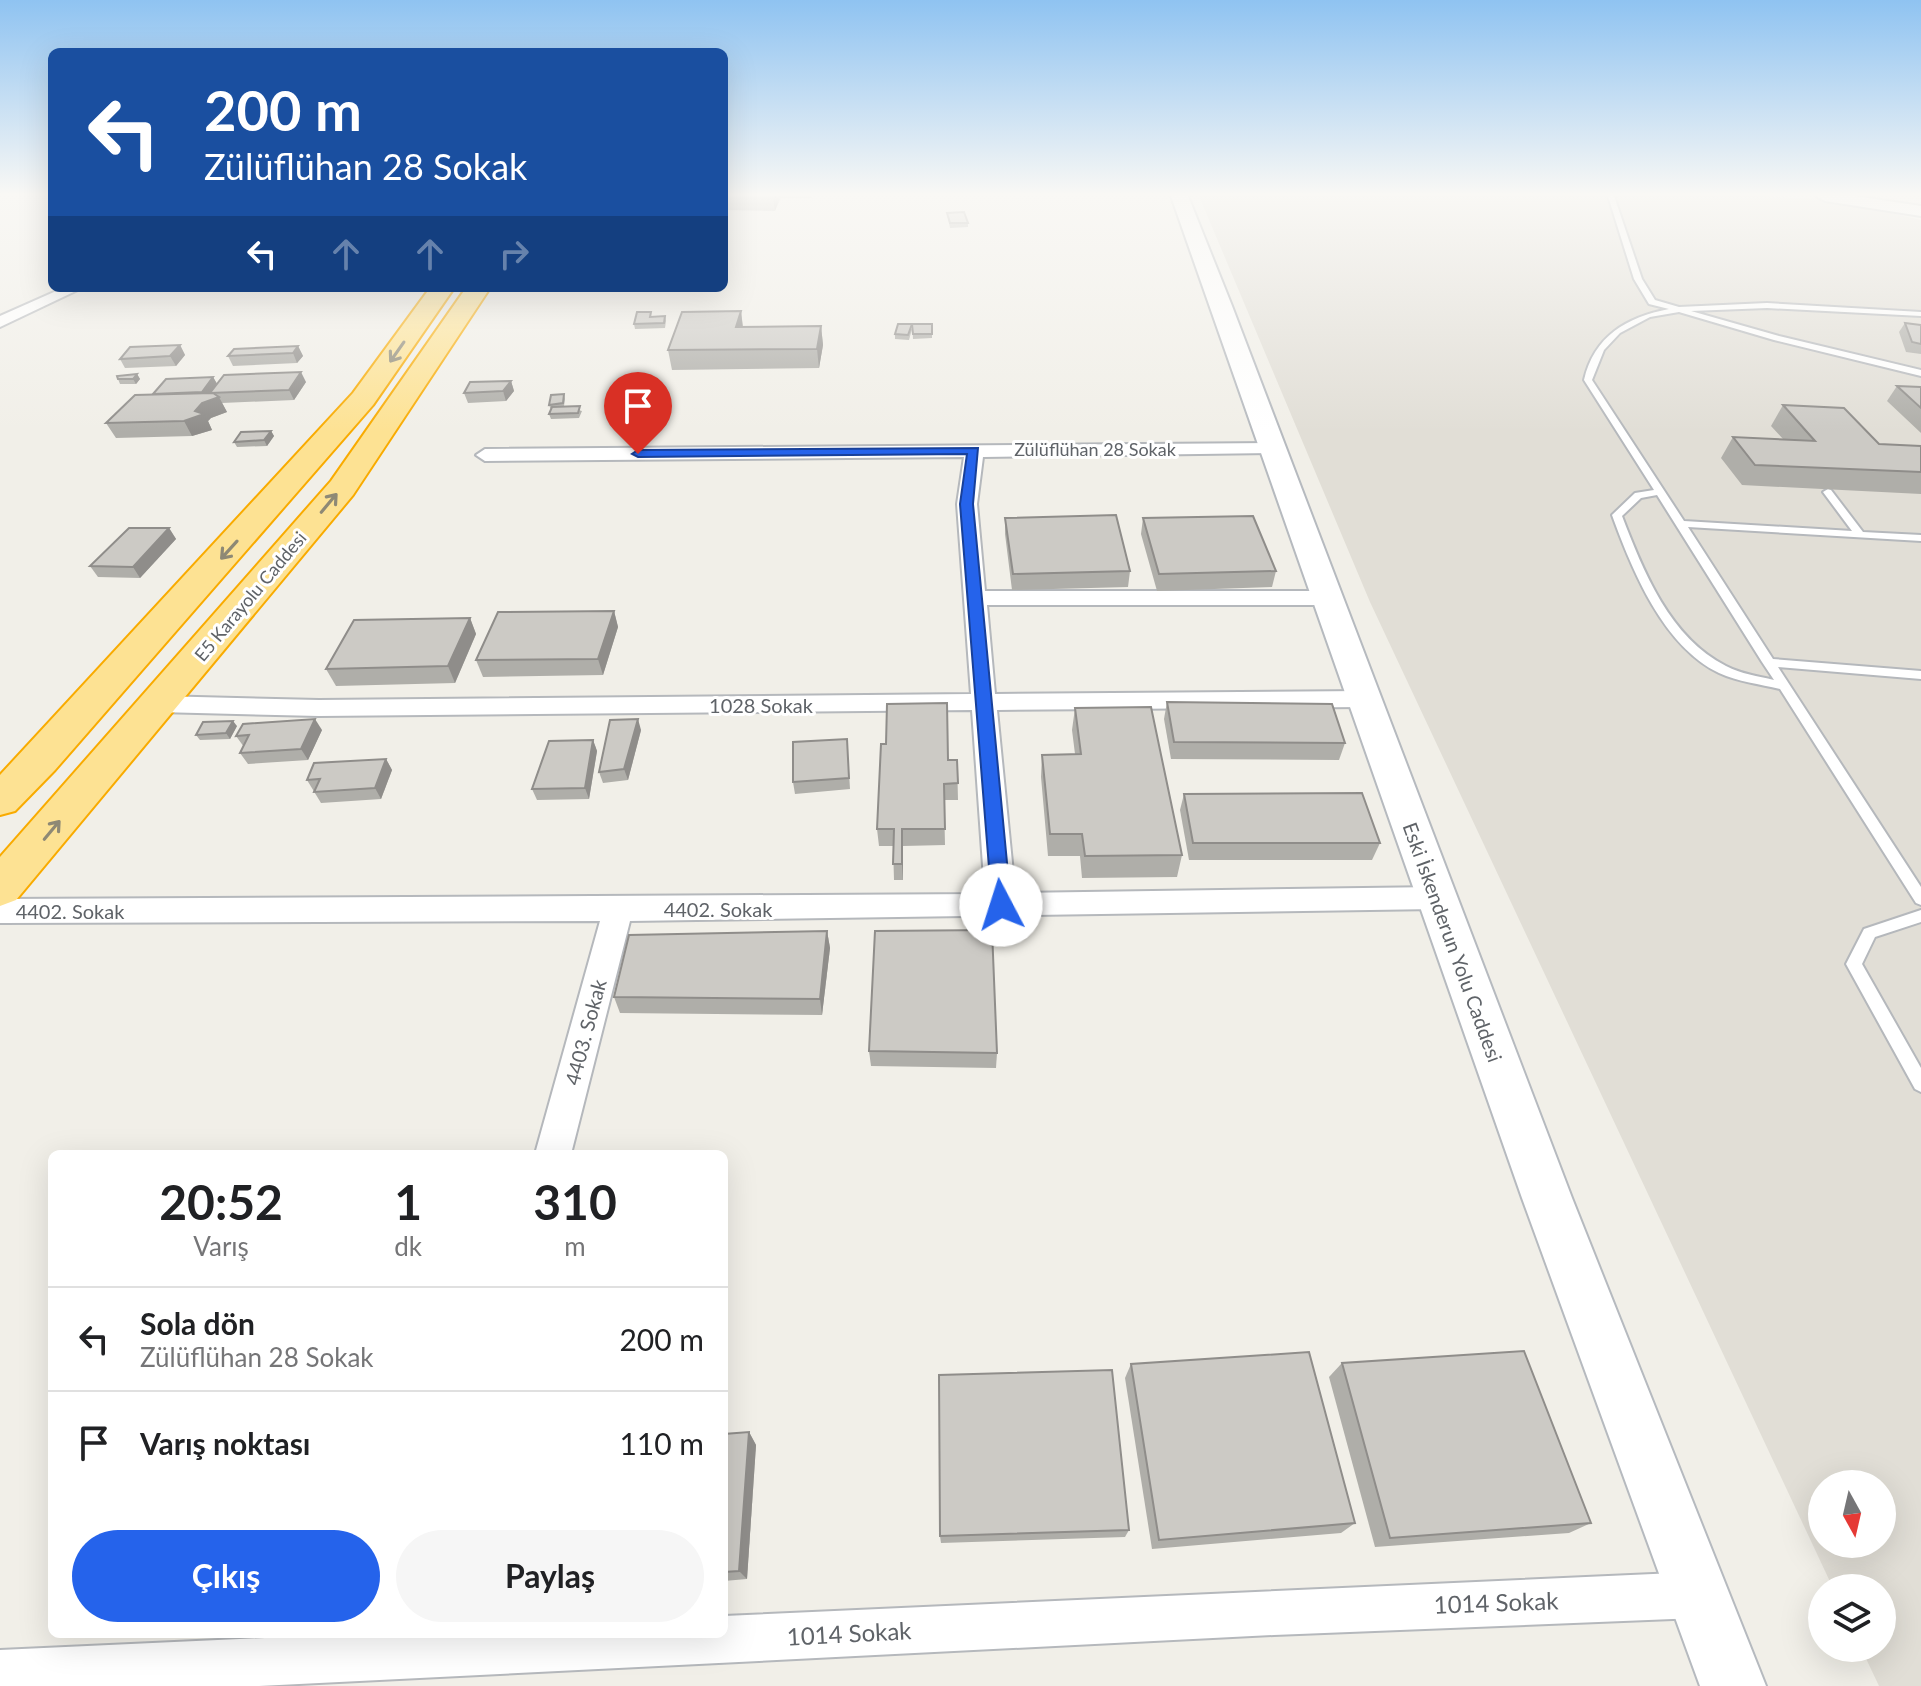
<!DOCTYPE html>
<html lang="tr">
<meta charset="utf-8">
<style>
body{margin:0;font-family:Lato,sans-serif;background:#f6f6f6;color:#202124;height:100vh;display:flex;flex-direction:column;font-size:30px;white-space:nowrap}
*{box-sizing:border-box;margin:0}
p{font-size:26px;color:#757577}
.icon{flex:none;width:44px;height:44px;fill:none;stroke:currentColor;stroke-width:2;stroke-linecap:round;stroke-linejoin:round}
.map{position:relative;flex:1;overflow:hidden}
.side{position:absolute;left:48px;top:1150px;width:680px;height:488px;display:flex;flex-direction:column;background:#fff;border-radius:12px;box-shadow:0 8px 32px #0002}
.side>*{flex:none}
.guide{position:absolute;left:48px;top:48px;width:680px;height:244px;border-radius:12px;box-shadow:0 8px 32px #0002;background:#1a4fa0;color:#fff;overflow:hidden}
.needle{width:52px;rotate:172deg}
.tools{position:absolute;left:1808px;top:1470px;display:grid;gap:16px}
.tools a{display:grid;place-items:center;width:88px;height:88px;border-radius:50%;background:#fff;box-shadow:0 8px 32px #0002;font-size:40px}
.pin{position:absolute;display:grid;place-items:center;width:68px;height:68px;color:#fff;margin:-82px -34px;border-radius:50% 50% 50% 0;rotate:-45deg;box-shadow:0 0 8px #0007}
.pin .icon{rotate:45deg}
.me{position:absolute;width:88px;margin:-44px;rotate:355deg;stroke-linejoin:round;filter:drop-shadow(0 0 6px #0008)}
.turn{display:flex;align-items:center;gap:28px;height:168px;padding:0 24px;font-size:36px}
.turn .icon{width:104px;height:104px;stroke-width:2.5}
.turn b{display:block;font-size:56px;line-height:68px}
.lanes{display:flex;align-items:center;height:76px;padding:0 24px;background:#0003;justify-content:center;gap:40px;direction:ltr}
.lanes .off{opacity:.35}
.eta{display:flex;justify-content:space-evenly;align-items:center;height:136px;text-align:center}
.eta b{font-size:48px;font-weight:700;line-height:56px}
.action{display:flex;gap:16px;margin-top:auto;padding:16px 24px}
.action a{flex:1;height:92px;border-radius:48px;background:#2563eb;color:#fff;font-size:32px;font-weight:700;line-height:92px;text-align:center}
.action a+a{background:#f6f6f6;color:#202124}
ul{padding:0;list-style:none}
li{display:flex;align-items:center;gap:24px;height:104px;padding:0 24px;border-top:2px solid #e0e0e0}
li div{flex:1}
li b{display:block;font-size:30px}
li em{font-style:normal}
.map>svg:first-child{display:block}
.education{fill:#e1ded6;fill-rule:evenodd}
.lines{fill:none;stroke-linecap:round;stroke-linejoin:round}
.lane-casing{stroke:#b5b8bc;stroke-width:4}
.street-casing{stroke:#b5b8bc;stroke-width:4}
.secondary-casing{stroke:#b6babf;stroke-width:4}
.highway-casing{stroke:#f9ab00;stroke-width:4}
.lane{fill:#fff;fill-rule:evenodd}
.street{fill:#fff;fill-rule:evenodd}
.secondary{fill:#fff;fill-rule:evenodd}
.highway{fill:#fde293;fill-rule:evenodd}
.wall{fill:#afaea9}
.shaded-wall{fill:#8f8d8a}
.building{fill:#cccac5;stroke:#8f8d8a;stroke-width:2}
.oneway{stroke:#8e8975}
.route{fill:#2563eb;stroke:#184099;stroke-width:2}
.labels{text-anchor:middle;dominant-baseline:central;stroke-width:6;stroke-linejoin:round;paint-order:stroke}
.far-street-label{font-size:18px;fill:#5f6368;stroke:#fff}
.street-label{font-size:20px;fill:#5f6368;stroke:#fff}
.near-street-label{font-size:24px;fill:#5f6368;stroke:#fff}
</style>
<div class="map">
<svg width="1921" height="1686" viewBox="0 0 1921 1686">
<rect width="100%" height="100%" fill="#f1efe8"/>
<path class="education" d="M1199 196H1767L1839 201 1921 220V1686H1879L1861 1648H1882V1588H1833L1370 602ZM1822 1484H1882V1544H1822Z"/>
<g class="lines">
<g class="lane-casing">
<g id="lane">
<path d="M1608 196H1614L1642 279 1655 300 1679 307 1767 303 1921 312V316L1767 308 1691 311 1779 336 1921 370V376L1774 340 1679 312 1650 317 1620 333 1604 350 1592 380 1684 521 1852 531 1823 492 1828 489 1831 490 1863 532 1921 535V541L1688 527 1773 659 1921 671V679L1778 667 1921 887V905L1916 903 1780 689C1760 684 1738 682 1719 673 1663 646 1632 570 1612 515L1635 493 1654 490 1584 380C1594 336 1627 317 1669 309L1649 304 1634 279ZM1657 495 1762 662 1774 680C1758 676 1741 674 1726 666 1670 638 1643 571 1622 516L1641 498Z"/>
<polygon points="1921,910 1921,922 1875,937 1862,964 1921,1068 1921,1092 1915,1089 1846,964 1864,929"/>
</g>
</g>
<g class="street-casing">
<g id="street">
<polygon points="63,288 82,288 0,327 0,316"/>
<polygon points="1272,443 1281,449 1279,453 983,457 977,504 985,591 1326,591 1337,598 1326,605 987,605 995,694 1364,691 1376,699 1364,707 997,710 1015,893 1437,887 1447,890 1452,898 1447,906 1437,909 630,921 571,1154 535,1154 600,921 0,923 0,899 985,894 972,710 319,716 158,712 149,710 146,704 149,698 158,696 319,700 971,694 957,504 964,457 485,461 476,455 485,449"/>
<polygon points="1698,1572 1714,1579 1721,1595 1714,1611 1698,1618 1274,1635 259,1686 0,1686 0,1650 352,1634 724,1634 724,1616"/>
</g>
</g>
<g class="secondary-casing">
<g id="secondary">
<polygon points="1171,196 1188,196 1232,306 1572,1198 1766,1686 1700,1686 1522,1198"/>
<polygon points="1816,196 1855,196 1921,206 1921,216 1825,201"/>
</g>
</g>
<g class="highway-casing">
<g id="highway">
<polygon points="430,288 454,288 373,405 55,770 15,811 0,815 0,775 353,393"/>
<polygon points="466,288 490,288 353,495 16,900 0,906 0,857 331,481"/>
</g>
</g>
<use href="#lane" class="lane"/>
<use href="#street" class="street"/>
<use href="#secondary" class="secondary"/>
<use href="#highway" class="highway"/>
</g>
<g class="wall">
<polygon points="724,196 812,196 811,198 781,198 775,211 724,210"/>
<polygon points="947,213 968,223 968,227 950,228"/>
<polygon points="741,311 743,327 821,326 823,345 819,368 672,370 668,350"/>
<polygon points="652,316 665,316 666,321 665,328 635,329 634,324"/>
<polygon points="1905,323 1921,325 1921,354 1906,352 1899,332"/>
<polygon points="912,324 932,324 932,338 913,339"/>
<polygon points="912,329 909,340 895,339 895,334"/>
<polygon points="180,345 185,355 176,366 125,368 120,359"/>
<polygon points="298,346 303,356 297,363 233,366 228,356"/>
<polygon points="137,374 140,379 136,384 120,384 118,379"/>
<polygon points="213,377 217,384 306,382 294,400 222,403 227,412 211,418 208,421 212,430 192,436 116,438 106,423"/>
<polygon points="511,381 514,391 506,401 468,403 464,393"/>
<polygon points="1897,386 1921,387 1921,433 1887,401"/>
<polygon points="564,394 565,399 564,406 582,411 579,418 551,419 549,414 551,410 549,405"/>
<polygon points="1783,405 1879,444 1921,446 1921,494 1742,485 1721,458 1733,437 1783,439 1771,426"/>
<polygon points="271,431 274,436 267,446 237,447 234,442"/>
<polygon points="1005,518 1130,571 1128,587 1012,590 1005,534"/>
<polygon points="1143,518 1276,571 1272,587 1157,591 1141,534"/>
<polygon points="169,528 176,539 140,578 98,577 90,566"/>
<polygon points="614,611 618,627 603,675 483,677 476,660"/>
<polygon points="470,618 476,634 455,683 336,686 326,669"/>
<polygon points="1167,702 1345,743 1339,760 1171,759 1164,719"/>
<polygon points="1075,708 1182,855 1177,877 1082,878 1080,856 1048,856 1041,777 1042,755 1075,754 1072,730"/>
<polygon points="237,726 230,739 200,740 196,735"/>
<polygon points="322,730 308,760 248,764 240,753 244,747 236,736"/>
<polygon points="641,730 628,780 603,783 599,772"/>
<polygon points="847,739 850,789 795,794 793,782"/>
<polygon points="593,740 597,751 589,799 537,800 532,789"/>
<polygon points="386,759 392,770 381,799 321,803 307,780"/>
<polygon points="948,760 957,760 958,800 944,800 945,845 903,846 903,880 894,880 893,846 879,846 877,829"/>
<polygon points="1184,794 1380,843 1372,860 1189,860 1180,810"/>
<polygon points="827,931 830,948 822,1015 620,1013 614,997"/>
<polygon points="869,1051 997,1053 996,1068 871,1066"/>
<polygon points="1342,1363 1591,1523 1569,1533 1375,1547 1329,1377"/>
<polygon points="1131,1364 1355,1523 1341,1533 1152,1549 1125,1378"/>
<polygon points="749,1432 756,1445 747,1579 724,1581 724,1434"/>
<polygon points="1129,1530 1125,1537 941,1543 940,1536"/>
</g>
<g class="shaded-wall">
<polygon points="773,196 780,196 775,211"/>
<polygon points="741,311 743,330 736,327"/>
<polygon points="821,326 823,345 819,368 817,349"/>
<polygon points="180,345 185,355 176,366 170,356"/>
<polygon points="298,346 303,356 297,363 293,353"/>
<polygon points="301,372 306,382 294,400 289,390"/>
<polygon points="137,374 140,379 136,384 133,379"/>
<polygon points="213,377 219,387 214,393 219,397 227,412 211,418 208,421 212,430 192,436 184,421 202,403 207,402 202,392"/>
<polygon points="511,381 514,391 506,401 503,391"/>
<polygon points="271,431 274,436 267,446 264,440"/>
<polygon points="169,528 176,539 140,578 133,567"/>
<polygon points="614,611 618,627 603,675 598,659"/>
<polygon points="470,618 476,634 455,683 448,666"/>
<polygon points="315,719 322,730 308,760 301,749"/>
<polygon points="638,719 641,730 628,780 624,769"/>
<polygon points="233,721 237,726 230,739 226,733"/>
<polygon points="593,740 597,751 589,799 585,788"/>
<polygon points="386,759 392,770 381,799 375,788"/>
<polygon points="902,829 903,846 903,880 902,864"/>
<polygon points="827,931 830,948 822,1015 820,999"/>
<polygon points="749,1432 756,1445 747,1579 739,1571"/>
</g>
<g class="building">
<polygon points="964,212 968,223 950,223 947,213"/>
<polygon points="741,311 736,327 821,326 817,349 668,350 682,312"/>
<polygon points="637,312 651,312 650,317 665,316 664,323 634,324"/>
<polygon points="1905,323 1921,325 1921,344 1912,342"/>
<polygon points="898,324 912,324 908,335 895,334"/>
<polygon points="912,324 932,324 932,334 913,334"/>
<polygon points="180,345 170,356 120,359 130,347"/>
<polygon points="298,346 293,353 228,356 234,349"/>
<polygon points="301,372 289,390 210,393 224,375"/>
<polygon points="137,374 133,379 118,379 117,376"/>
<polygon points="213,377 202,392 153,394 166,379"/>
<polygon points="511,381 503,391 464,393 470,382"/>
<polygon points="1897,386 1921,387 1921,408"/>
<polygon points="213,393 219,397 202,403 195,411 204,414 184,421 106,423 135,395"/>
<polygon points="564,394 563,403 549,405 551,395"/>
<polygon points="1783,405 1844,408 1879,444 1921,446 1921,472 1755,465 1733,437 1815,441"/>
<polygon points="580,406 578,413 549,414 552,407"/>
<polygon points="271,431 264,440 234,442 241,432"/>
<polygon points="1116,515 1130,571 1013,574 1005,518"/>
<polygon points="1253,516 1276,571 1159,574 1143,518"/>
<polygon points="129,528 169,528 133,567 90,566"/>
<polygon points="614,611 598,659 476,660 498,612"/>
<polygon points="470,618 448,666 326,669 354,620"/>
<polygon points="1167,702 1332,704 1345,743 1174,742"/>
<polygon points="947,703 948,760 957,760 958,783 944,784 945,829 902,829 902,864 893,864 894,829 877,829 881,744 886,744 887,704"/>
<polygon points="1151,707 1182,855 1085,856 1082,834 1050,834 1042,755 1081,754 1075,708"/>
<polygon points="315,719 301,749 240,753 249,735 236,736 243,724"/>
<polygon points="638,719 624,769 599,772 610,720"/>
<polygon points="233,721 226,733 196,735 203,722"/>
<polygon points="847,739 849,778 793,782 793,742"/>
<polygon points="593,740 585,788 532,789 549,741"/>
<polygon points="386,759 375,788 314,792 320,779 307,780 314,763"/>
<polygon points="1362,793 1380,843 1193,843 1184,794"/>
<polygon points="992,930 997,1053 869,1051 875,931"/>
<polygon points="827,931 820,999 614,997 629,935"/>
<polygon points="1524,1351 1591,1523 1390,1538 1342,1363"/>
<polygon points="1309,1352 1355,1523 1159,1540 1131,1364"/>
<polygon points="1112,1370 1129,1530 940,1536 939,1375"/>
<polygon points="749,1432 739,1571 724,1572 724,1434"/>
</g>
<defs><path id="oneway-shaft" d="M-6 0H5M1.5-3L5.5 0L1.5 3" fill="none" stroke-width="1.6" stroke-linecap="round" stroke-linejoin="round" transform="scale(2)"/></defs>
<g class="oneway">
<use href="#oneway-shaft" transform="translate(397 352) rotate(125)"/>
<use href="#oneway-shaft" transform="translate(329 503) rotate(-50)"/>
<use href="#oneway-shaft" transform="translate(229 550) rotate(132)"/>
<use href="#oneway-shaft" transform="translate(52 830) rotate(-50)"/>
</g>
<linearGradient id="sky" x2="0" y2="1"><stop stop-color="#8fc3f1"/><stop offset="0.45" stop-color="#f9f8f5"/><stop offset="1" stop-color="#f9f8f5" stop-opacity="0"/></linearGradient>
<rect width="1921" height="432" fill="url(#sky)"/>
<polygon class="route" points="978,448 973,504 1011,905 1001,912 992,905 960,504 967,454 638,457 632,454 638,450"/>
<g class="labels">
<g class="far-street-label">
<text x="1095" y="449">Zülüflühan 28 Sokak</text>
<text transform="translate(250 596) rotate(-50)">E5 Karayolu Caddesi</text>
</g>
<g class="street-label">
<text x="761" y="705">1028 Sokak</text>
<text x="718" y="909">4402. Sokak</text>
<text x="70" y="911">4402. Sokak</text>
<text transform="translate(1453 942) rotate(70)">Eski İskenderun Yolu Caddesi</text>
<text transform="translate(585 1032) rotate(-75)">4403. Sokak</text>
</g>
<g class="near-street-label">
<text transform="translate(1496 1602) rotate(-2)">1014 Sokak</text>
<text transform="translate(849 1633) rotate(-3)">1014 Sokak</text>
</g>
</g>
</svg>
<div class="tools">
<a><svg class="needle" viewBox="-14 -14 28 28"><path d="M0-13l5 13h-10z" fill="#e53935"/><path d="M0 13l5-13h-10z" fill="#757577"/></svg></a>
<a><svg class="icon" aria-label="layers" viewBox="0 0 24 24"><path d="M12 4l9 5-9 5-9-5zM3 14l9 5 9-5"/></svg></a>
</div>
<div class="pin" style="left:638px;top:454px;background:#d93025"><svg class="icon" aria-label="arrive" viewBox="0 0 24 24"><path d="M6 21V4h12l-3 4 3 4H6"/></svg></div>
<svg class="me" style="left:1001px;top:905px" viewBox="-20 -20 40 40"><circle r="19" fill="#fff"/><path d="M0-13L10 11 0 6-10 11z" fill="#2563eb"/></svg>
<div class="guide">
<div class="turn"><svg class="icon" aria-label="left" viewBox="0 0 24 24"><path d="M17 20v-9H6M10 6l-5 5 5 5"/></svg><div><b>200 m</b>Zülüflühan 28 Sokak</div></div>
<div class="lanes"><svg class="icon" aria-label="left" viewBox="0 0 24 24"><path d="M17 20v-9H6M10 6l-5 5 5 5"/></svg><svg class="icon off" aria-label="ahead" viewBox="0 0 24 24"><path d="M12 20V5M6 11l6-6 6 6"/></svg><svg class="icon off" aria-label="ahead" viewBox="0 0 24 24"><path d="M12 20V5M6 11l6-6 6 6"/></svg><svg class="icon off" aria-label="right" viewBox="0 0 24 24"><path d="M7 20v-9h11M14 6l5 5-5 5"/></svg></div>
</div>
<section class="side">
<div class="eta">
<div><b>20:52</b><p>Varış</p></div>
<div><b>1</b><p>dk</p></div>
<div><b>310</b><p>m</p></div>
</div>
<ul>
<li><svg class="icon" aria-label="left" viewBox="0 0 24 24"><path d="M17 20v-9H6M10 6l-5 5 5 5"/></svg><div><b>Sola dön</b><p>Zülüflühan 28 Sokak</p></div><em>200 m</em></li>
<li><svg class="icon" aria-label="arrive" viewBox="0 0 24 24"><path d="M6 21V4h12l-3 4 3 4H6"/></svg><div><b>Varış noktası</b></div><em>110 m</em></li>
</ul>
<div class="action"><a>Çıkış</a><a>Paylaş</a></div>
</section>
</div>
